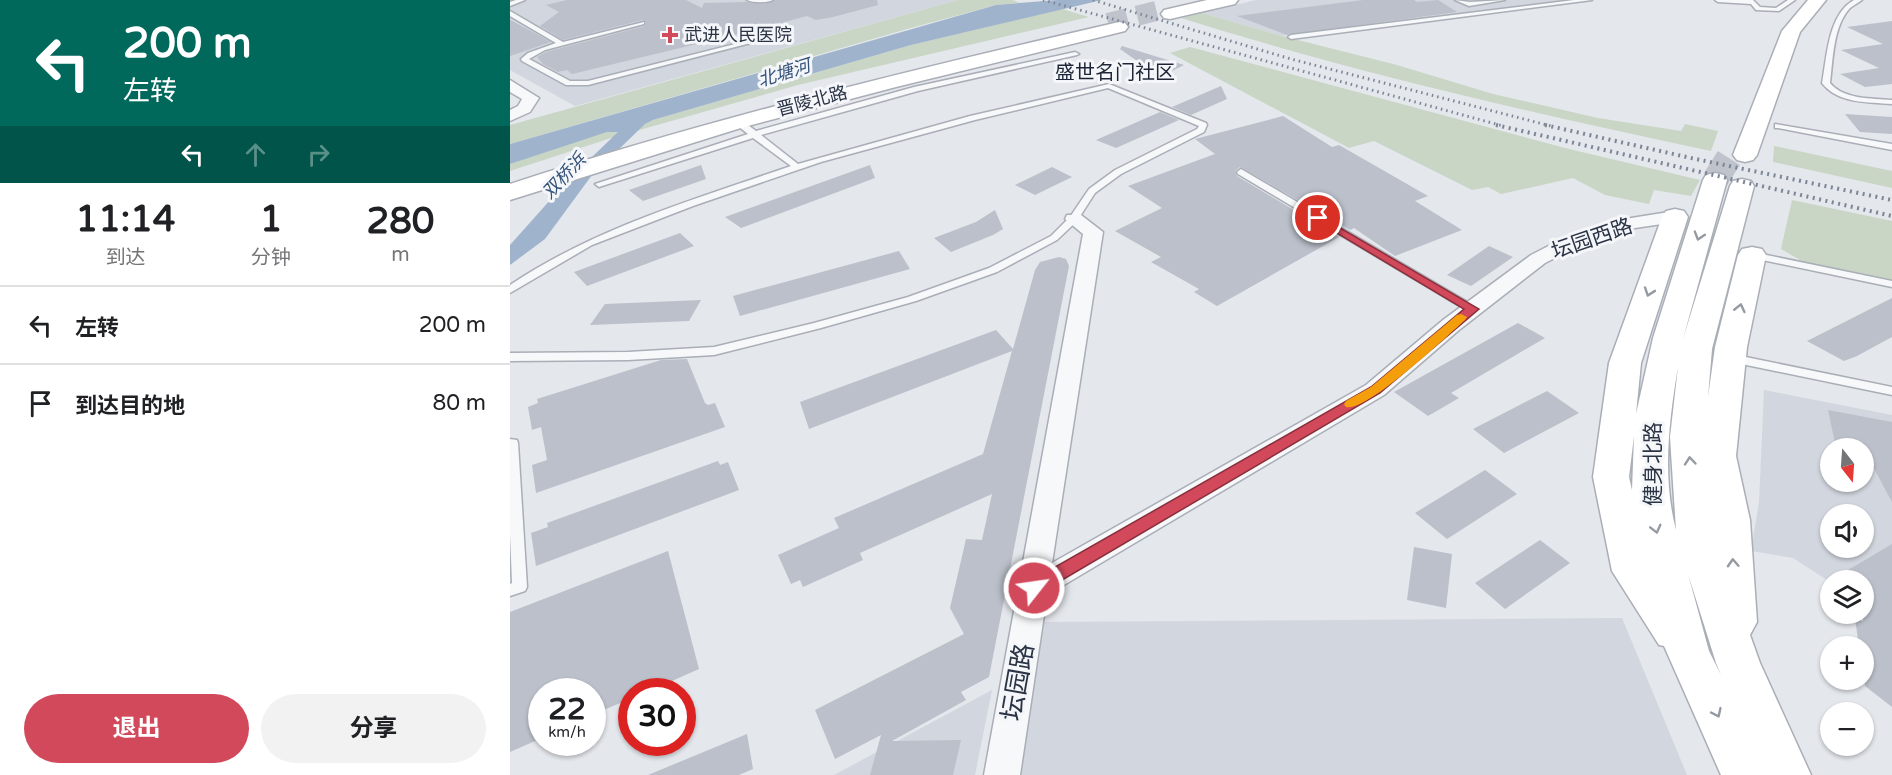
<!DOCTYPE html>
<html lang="zh">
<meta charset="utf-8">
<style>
body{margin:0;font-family:"Varela Round","Noto Sans SC",sans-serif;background:#f2f2f2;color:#202124;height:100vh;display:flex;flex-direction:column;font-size:22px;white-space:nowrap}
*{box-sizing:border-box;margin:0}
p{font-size:20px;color:#757577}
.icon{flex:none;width:33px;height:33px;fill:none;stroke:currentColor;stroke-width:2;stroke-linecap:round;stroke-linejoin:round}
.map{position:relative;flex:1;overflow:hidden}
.drawer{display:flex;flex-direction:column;background:#fff;width:510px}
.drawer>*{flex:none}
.top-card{background:#00695c;color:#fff;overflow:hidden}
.needle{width:39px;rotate:163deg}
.controls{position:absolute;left:1310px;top:438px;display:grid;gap:12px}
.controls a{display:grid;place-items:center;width:54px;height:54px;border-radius:50%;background:#fff;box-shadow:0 2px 4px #0004;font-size:30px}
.speed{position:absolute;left:18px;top:678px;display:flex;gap:12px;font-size:30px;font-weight:700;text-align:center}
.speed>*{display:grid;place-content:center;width:78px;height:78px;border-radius:50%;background:#fff;box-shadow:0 2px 4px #0004;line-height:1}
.speed small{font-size:15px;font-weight:400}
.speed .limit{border:9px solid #d22;background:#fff;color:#111}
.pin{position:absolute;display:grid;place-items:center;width:51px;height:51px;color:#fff;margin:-26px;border:3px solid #fff;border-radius:50%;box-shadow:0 2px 6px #0007}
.me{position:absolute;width:66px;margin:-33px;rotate:60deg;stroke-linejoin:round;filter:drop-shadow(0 0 4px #0008)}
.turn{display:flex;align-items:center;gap:21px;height:126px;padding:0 24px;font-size:27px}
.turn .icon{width:78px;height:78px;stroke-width:2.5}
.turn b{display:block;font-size:42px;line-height:51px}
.lanes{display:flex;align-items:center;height:57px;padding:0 24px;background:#0003;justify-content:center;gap:30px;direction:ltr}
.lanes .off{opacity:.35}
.eta{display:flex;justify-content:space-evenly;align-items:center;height:102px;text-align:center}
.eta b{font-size:36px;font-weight:700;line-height:42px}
.primary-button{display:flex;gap:12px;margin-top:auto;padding:12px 24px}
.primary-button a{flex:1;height:69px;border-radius:36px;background:#d1495b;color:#fff;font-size:24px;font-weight:700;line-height:69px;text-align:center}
.primary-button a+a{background:#f2f2f2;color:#202124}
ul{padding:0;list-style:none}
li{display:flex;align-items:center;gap:18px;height:78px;padding:0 24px;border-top:2px solid #e0e0e0}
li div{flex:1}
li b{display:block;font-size:22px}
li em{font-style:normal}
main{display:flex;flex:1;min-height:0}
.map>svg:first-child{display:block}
.built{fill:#d2d6de;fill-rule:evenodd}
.green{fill:#c9d6c5}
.water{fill:#9fb4cc}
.building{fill:#bbc0ca}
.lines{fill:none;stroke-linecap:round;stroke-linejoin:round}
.secondary-tunnel-far1{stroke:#bfc3cb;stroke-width:20;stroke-dasharray:20 10;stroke-linecap:butt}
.secondary-tunnel{stroke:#bfc3cb;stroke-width:26;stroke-dasharray:26 13;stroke-linecap:butt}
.service-casing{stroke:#a9aeb7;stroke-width:3}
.minor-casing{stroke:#a9aeb7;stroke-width:3}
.secondary-casing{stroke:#a9aeb7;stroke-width:3}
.service{fill:#f7f8fa;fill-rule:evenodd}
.minor{fill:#f7f8fa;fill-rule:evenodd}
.secondary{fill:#fff;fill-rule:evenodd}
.rail-far1{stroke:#7d8696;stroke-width:3;stroke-dasharray:1.5 4;stroke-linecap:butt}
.rail{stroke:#7d8696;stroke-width:4;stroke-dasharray:2 4.5;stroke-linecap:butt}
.oneway{stroke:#959aa2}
.route{fill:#d1495b;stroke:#882f3b;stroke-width:1.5}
.slow{fill:#f59e0b}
.poi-dot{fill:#d1495b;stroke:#f4f6f9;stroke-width:2}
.labels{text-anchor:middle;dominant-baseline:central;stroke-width:6;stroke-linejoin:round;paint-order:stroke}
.far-poi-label{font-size:18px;fill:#2b3445;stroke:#f4f6f9;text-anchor:start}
.far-water-label{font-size:18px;font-style:italic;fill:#34527a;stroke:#f4f6f9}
.far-street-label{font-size:18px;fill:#2b3445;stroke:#f4f6f9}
.far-quarter-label{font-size:20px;fill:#1d2536;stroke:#f4f6f9}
.street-label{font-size:21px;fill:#2b3445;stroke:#f4f6f9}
.near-street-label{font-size:26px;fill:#2b3445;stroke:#f4f6f9}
</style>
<main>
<section class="drawer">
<div class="top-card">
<div class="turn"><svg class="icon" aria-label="left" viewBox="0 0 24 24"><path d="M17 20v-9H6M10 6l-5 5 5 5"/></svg><div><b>200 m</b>左转</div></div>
<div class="lanes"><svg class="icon" aria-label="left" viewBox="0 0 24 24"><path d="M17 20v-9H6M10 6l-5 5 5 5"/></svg><svg class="icon off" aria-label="ahead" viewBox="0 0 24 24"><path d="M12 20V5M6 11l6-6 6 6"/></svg><svg class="icon off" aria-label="right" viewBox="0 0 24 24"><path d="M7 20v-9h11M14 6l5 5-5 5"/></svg></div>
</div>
<div class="eta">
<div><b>11:14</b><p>到达</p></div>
<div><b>1</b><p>分钟</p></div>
<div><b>280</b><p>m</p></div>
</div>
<ul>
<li><svg class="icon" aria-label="left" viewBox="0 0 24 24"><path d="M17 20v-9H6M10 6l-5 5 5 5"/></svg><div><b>左转</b></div><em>200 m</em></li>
<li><svg class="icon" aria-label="arrive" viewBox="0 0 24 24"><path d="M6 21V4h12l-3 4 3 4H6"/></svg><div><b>到达目的地</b></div><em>80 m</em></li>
</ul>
<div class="primary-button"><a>退出</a><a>分享</a></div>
</section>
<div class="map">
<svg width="1382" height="775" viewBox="0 0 1382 775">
<rect width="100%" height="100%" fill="#e4e7ec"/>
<g class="built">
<polygon points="0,0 448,0 65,106 0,70"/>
<polygon points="746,0 1061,0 772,36 692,13"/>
<path d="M1254 390 1382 415V622L1353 580 1320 582 1283 558 1241 551 1249 502ZM1320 448H1353V482H1320ZM1320 514H1353V548H1320Z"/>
<polygon points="1112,618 1177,775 507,775 529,622"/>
<polygon points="482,690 465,775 324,775"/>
</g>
<g class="green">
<polygon points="448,0 502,0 510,3 486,5 397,29 0,144 0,125"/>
<polygon points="552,9 579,17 288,85 98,139 0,171 0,164 48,147 97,132 135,124 143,120 401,45"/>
<path d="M692 13 772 36 887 65 983 94 1088 118 1171 131 1175 124 1208 131 1201 151C1023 113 845 73 671 18Z"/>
<polygon points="680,47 1055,148 1190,180 1181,196 1144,190 1139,204 1095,195 1063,178 991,194 978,187 962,190 864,141 839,148 660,53"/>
<polygon points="1264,146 1382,171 1382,188 1263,162"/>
<polygon points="1282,200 1382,221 1382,281 1297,264 1271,249"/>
</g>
<polygon class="water" points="547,0 592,0 401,45 143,120 135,124 82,175 35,239 0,265 0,245 58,180 108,132 97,132 0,164 0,144 486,5"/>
<g class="building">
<polygon points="57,0 176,0 192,8 194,3 236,2 254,4 265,0 367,0 368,5 323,17 306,20 297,16 256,27 240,28 237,32 62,74 57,70 48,72 33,64 27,57 36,52 135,26 136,22 133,20 53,40 30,26 49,12 36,5"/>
<polygon points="853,0 904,0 907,2 928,0 947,12 777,35 727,16"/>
<polygon points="0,20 23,32 41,42 0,56"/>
<polygon points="1382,21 1382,84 1355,87 1330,74 1369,68 1331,50 1373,44 1337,27"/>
<polygon points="612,46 674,65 650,77 610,49"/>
<polygon points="711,86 717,99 681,115 662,107"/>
<polygon points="650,112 669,120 606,148 586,140"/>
<polygon points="1335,114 1382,117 1382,134 1350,132"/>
<polygon points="773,116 822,147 829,145 918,196 905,201 952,230 885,256 844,228 840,230 730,167 725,171 727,176 829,237 707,306 684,292 689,289 641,262 651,257 605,231 652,208 618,186 705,154 685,139"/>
<polygon points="191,165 196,179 133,201 119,190"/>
<polygon points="360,165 365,178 231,228 215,217"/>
<polygon points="542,167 562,177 525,195 505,185"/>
<polygon points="485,210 493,229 483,235 441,252 424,238 466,222"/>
<polygon points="170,233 184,246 77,286 64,272"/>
<polygon points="979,246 1003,257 961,286 937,275"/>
<polygon points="389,251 400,269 230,316 223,296"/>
<polygon points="549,257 556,259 559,266 479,677 451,692 456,700 382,741 451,740 443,775 360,775 371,735 325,759 305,710 454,634 440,608 456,539 472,540 482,494 350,553 353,560 293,587 290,580 281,584 268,555 329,528 324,518 473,454 502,351 299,429 290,402 486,330 503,349 525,270 530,262"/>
<polygon points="1382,298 1382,337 1347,356 1334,361 1297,341"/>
<polygon points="191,300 179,321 80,325 95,304"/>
<polygon points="1008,323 1035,338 941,393 949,398 918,416 884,392"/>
<polygon points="177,359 195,403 198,405 205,403 215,427 26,493 22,465 37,460 31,427 22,430 18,407 28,403 27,399 151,360"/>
<polygon points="1037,391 1069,413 994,453 963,429"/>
<polygon points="1318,410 1382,422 1382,502 1353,448 1326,448"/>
<polygon points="208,461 210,465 218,462 229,490 26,566 21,533 38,527 37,523"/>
<polygon points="975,470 1007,494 937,539 905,513"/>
<polygon points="1030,540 1060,563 995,609 965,583"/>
<polygon points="1382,544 1382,707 1355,686 1353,646 1349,646 1345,619 1353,621 1353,580 1321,580"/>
<polygon points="904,547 942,554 936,608 897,600"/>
<polygon points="158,551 189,669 137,692 122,692 122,698 82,715 82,692 32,692 32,738 0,752 0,612"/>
<polygon points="237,734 243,769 229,775 138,775"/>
</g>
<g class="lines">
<polyline class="secondary-tunnel-far1" points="598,23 650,10"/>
<polyline class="secondary-tunnel" points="1205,180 1222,153"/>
<g class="service-casing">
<g id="service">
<polygon points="6,0 15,0 0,6 0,2"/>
<path d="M237 0H263C257 3 243 3 237 0Z"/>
<polygon points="945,0 960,2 995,0 959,6"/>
<polygon points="1064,0 1082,0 781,39 778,37 781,35"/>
<polygon points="1205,0 1243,0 1250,7 1266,8 1278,0 1285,0 1269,11 1246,10 1241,4 1208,2"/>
<path d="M1344 0H1352C1348 3 1344 5 1340 8 1323 26 1323 60 1320 83 1334 100 1362 98 1382 100V104C1358 102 1328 104 1312 83 1317 57 1318 14 1344 0Z"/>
<polygon points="0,11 53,42 134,22 134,24 35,50 19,59 60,81 78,81 261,35 264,37 78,85 56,85 12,61 11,59 18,53 46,43 0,16"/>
<path d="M565 52 569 54 567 55 408 91 251 135 288 164 460 116 599 84 696 123 697 125 694 132 611 174 585 193 567 221 547 240 487 272 406 301 311 328 204 355 118 360 0 361V353L118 352 204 347 304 323 398 297 479 268 541 236 560 217 579 189 605 170 687 129 689 126 598 88 465 120 311 162 183 206 82 245 0 293V285C85 228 185 199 281 166L243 138 92 186 89 187 85 184 238 134 224 123V119H230L246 131 404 87Z"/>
<polygon points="1265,124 1382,144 1382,150 1268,128 1265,128"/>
<polygon points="731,169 966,307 967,309 962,312 958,311 728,174 727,172"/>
<polygon points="1242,252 1382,281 1382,287 1238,257 1237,255"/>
<polygon points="1221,354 1382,387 1382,395 1217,361 1215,358 1217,355"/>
<polygon points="0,439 7,440 8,443 17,587 15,591 0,596 0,584 2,583 0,535"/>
</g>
</g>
<g class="minor-casing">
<g id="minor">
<polygon points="0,80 29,98 20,112 0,121 0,110 8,106 12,99 0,92"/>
<polygon points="1165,211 1172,213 1174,217 1172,221 1125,228 1068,246 1035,263 949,330 874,395 537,595 510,775 474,775 573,234 555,219 557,215 571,215 593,232 542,563 856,385 933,320 1021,255 1054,238 1115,219"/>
</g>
</g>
<g class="secondary-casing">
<g id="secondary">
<polygon points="697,0 728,0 725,4 660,19 654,18 651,14 654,10"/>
<polygon points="1298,0 1316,0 1290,32 1247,155 1243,160 1235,162 1227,160 1223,155 1272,31"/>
<path d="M609 22 615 23 618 27 615 31 386 87 234 127 0 200V184C200 119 404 69 609 22Z"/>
<path d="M1205 173 1214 175 1217 180 1173 339 1220 186 1223 181 1232 179 1241 181 1244 186 1202 349 1198 397 1205 347 1228 255 1232 249 1242 247 1252 249 1256 255 1237 347 1226 456 1240 520 1247 622 1240 635 1250 663 1301 775H1211L1154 646 1149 645 1102 571 1083 477 1099 363 1152 217 1156 211 1165 209 1174 211 1178 217 1131 363 1126 414 1143 338 1193 180 1196 175ZM1168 367 1160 437 1166 530C1152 477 1159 420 1168 367ZM1124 436 1122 490 1119 477ZM1178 574 1206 663 1211 675 1199 651Z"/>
</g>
</g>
<use href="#service" class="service"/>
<use href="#minor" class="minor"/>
<use href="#secondary" class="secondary"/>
<g class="rail-far1">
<polyline points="533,0 993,126"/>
<polyline points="583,0 781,59 1041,126"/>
</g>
<g class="rail">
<polyline points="986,125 1382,216"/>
<polyline points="1035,125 1181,158 1382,200"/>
</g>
</g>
<defs><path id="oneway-chevron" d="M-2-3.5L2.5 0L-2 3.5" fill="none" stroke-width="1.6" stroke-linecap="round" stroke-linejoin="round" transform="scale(1.5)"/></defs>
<g class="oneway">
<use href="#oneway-chevron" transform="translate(1189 236) rotate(107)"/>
<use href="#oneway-chevron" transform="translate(1139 292) rotate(109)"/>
<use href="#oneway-chevron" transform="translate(1230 308) rotate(-77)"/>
<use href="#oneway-chevron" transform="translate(1180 461) rotate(-95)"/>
<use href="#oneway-chevron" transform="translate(1146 529) rotate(76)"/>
<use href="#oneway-chevron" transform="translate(1223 563) rotate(-93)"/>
<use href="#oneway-chevron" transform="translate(1207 713) rotate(65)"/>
</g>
<polygon class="route" points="808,215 969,309 870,393 530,593 524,595 517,593 515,588 517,583 861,387 954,309 805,220 803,218"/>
<path class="slow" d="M951 314 957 317 955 320C937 336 856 413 836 407L834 404 836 401 861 387 947 315Z"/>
<path class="poi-dot" d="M157 26h6v6h6v6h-6v6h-6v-6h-6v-6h6z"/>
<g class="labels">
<g class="far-poi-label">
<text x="174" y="35">武进人民医院</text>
</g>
<g class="far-water-label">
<text transform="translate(274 73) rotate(-17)">北塘河</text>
<text transform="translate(54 176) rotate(-47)">双桥浜</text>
</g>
<g class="far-street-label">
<text transform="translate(302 101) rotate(-15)">晋陵北路</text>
</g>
<g class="far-quarter-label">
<text x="605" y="73">盛世名门社区</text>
</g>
<g class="street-label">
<text transform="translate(1082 239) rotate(-19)">坛园西路</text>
<text transform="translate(1143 464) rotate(-90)">健身北路</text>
</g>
<g class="near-street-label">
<text transform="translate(508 682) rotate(-80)">坛园路</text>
</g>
</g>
</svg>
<div class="controls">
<a><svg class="needle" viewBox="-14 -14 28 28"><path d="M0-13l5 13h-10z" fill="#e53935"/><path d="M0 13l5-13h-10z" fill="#757577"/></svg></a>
<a><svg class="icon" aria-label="sound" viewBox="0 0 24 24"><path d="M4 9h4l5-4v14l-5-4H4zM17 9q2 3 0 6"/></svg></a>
<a><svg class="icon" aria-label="layers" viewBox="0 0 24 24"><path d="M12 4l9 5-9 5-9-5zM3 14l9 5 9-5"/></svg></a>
<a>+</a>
<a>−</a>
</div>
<div class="speed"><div>22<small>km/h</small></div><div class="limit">30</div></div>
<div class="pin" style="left:808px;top:218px;background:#d93025"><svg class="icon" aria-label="arrive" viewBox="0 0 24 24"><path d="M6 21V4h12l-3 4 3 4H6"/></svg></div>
<svg class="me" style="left:524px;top:588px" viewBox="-20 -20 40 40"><circle r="17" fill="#d1495b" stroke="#fff" stroke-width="3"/><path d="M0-11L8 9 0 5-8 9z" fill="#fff"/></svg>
</div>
</main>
